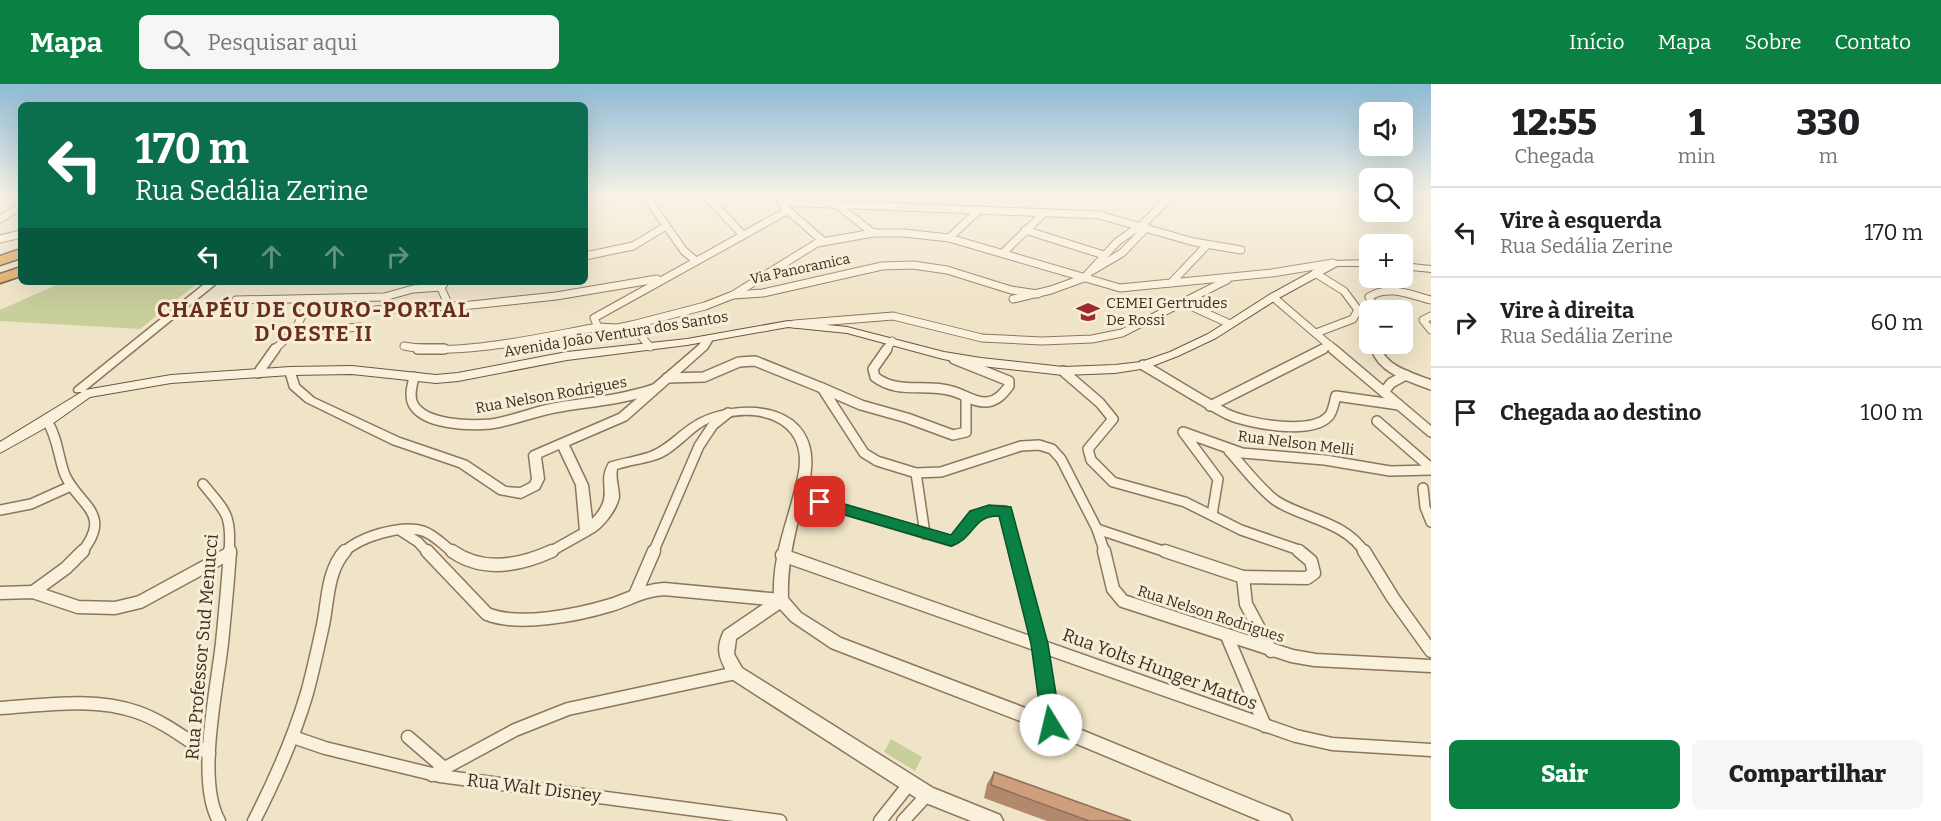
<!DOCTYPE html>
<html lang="pt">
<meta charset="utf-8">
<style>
body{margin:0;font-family:Bitter,serif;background:#f6f6f6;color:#202124;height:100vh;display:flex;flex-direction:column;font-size:22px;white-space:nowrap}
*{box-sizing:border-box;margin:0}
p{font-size:20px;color:#757577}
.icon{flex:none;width:33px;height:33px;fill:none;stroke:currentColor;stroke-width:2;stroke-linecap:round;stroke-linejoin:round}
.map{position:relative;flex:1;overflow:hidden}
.sheet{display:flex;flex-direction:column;background:#fff;width:510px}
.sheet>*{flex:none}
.top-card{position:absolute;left:18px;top:18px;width:570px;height:183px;border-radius:9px;box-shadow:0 6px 24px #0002;background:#0b6e4f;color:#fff;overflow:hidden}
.controls{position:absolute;left:1359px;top:18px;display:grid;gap:12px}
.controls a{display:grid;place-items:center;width:54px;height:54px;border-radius:9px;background:#fff;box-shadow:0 6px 24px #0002;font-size:30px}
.pin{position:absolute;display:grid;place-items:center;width:51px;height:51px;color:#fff;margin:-26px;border-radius:12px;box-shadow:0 3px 9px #0006}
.me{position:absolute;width:66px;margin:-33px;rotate:351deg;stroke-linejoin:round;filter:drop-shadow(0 0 4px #0008)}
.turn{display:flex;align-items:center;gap:21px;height:126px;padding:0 18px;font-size:27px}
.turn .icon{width:78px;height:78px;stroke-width:2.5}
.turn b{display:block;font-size:42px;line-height:51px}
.lanes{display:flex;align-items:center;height:57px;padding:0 18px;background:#0003;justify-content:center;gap:30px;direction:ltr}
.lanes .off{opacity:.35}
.eta{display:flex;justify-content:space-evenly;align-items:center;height:102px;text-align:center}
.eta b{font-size:36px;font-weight:800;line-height:42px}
.action{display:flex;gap:12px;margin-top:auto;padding:12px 18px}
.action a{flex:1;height:69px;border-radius:9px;background:#0b8043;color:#fff;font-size:24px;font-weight:800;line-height:69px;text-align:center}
.action a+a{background:#f6f6f6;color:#202124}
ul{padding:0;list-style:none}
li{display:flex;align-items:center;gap:18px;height:90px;padding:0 18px;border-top:2px solid #e0e0e0}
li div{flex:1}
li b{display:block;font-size:22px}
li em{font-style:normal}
header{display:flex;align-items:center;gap:36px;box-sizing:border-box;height:84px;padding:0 30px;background:#0b8043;color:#fff}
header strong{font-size:28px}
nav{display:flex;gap:33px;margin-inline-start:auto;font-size:21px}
.search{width:420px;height:54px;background:#f6f6f6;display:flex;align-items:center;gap:15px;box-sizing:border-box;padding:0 21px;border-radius:9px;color:#757577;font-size:22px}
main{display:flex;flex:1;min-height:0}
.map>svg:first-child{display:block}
.green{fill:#c9cf9b}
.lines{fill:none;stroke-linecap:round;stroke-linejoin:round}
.minor-far2-casing{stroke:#8d765c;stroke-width:9}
.minor-far1-casing{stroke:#8d765c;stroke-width:12}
.minor-casing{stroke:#8d765c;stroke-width:15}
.tertiary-casing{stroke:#8d765c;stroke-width:3}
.secondary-casing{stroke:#6f573f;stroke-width:2}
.motorway-casing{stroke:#5b4430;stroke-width:3}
.minor-far2{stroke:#faf1dc;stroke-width:7}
.minor-far1{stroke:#faf1dc;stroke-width:9}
.minor{stroke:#faf1dc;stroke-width:12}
.tertiary{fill:#faf1dc;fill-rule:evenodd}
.secondary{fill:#faf1dc;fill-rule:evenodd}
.motorway{fill:#e0a458;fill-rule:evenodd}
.wall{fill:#b2896c}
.building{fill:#cf9f7d;stroke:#916f58;stroke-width:1.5}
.route{fill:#0b8043;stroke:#07532c;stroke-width:1.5}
.labels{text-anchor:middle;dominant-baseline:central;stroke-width:6;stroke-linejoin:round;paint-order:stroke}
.far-street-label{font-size:14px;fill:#3d2e20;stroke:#f7eed8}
.poi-label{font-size:15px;fill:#3d2e20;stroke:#f7eed8;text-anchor:start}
.street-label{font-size:15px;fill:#3d2e20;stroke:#f7eed8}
.near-street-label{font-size:18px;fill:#3d2e20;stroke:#f7eed8}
.district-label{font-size:21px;font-weight:bold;letter-spacing:1.5px;fill:#6b2e1e;stroke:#f7eed8}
</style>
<header>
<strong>Mapa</strong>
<div class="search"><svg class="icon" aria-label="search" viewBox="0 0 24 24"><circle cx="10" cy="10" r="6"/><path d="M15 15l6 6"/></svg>Pesquisar aqui</div>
<nav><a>Início</a><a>Mapa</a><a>Sobre</a><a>Contato</a></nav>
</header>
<main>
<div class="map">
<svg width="1431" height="737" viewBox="0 0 1431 737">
<rect width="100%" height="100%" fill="#f0e4c8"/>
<g class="green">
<polygon points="63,198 199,198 140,245 0,237 0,226"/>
<polygon points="891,655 922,673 915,687 884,668"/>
</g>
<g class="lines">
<g class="minor-far2-casing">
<g id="minor-far2">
<polyline points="0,113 4,113"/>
<polyline points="646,113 684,167 696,177"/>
<polyline points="707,113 743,151"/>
<polyline points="781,118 1099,131 1194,158 1241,166"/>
<polyline points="837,121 873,149"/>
<polyline points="784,123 823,157"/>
<polyline points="0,135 21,122"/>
<polyline points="1025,146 1104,171"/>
<polyline points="949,154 979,126"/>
<polyline points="0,155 21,150"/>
<polyline points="1004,168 1044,129"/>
<polyline points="585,172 633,162 666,142"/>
<polyline points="1093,186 1122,169 1145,145 1144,139"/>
<polyline points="1315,189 1344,207 1358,226 1353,235 1316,249"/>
<polyline points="445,198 441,204 449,222 462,222 556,212 657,195"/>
<polyline points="1171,199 1207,161"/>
<polyline points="733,211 817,159 873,149 904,149 949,154 1120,204 1272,189 1333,179"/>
<polyline points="1273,213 1335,266"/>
<polyline points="1013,215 1051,206 1084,194 1117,158 1144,139 1170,113"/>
<polyline points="236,216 384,213 413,205 441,203"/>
<polyline points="1184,219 1230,240"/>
<polyline points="375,226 449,222"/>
<path d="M1376 226 1369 213C1388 200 1411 211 1431 216"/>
<polyline points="1431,232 1423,236 1431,246"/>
<polyline points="794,240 893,232 982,254 1042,257 1092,255 1122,249 1227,196"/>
<polyline points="632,241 617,244 598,243 594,234 787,127"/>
<polyline points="293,248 360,243"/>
<path d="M404 262C460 273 541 253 598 243"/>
<polyline points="650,263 632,241 705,222 733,211 763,209 882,182 913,181 947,186 1011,206 1038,210"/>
<polyline points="274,266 296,245 309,215"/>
<polyline points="886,266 892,257"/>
<polyline points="1320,266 1330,261"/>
<polyline points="1376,266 1377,262 1384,260"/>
</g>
</g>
<g class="minor-far1-casing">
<g id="minor-far1">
<polyline points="418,265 444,265"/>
<path d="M887 265 873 285 875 293C899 311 925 299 952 307 964 310 974 319 987 318 997 317 1003 310 1009 302V297L954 275"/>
<polyline points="1333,265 1431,348"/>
<path d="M1376 265C1384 287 1411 293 1431 301"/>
<path d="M1143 281C1171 297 1198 315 1227 330 1248 340 1310 351 1328 333 1333 329 1334 318 1336 312L1399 321"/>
<polyline points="1063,287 1100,319 1113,335 1088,365 1091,376 1113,398 1185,418 1241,446 1296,465 1301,469"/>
<polyline points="258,289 275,265"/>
<path d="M414 293C412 302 409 312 413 320 424 341 470 342 491 340 512 337 533 328 554 324 588 318 621 316 654 305"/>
<polyline points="667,294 704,293 739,278 755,277 822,304 864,369 877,377 916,389 941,388 1021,362 1039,361 1052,365 1061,375 1097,445 1105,469"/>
<polyline points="822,304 861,321 907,334 953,351 966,348 966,313"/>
<polyline points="1384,308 1391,299 1406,291"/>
<polyline points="1210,322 1323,265"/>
<path d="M47 337C58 354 58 373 65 391 79 422 114 429 81 469"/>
<polyline points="1377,337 1431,384"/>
<path d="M1229 367C1241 380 1263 409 1278 418 1306 435 1346 438 1365 469"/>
<polyline points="916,389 925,450"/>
<path d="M203 400C226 428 232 431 229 469"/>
<polyline points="1423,404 1425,423 1431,438"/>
<path d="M799 412 951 457C977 443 966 424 1005 427L1016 469"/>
<polyline points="0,426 31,420 71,402"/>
<polyline points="1212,431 1218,395 1183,348 1242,369 1325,376 1390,387 1431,386"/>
<polyline points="1097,445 1169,469"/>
<polyline points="401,447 418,458 428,469"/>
<path d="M343 469C359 453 401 440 423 447 435 451 444 462 454 469"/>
<polyline points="548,469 587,447"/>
<polyline points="653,469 699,362 713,341 728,329"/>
</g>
</g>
<g class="minor-casing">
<g id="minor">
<path d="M427 467 487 530C519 543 578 531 611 521 630 515 644 506 664 505L781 516"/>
<path d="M452 467C483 489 519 482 552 467"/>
<polyline points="1015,467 1039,560 1051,641"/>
<polyline points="1104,467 1113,505 1123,517 1292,572 1315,576 1431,582"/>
<polyline points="1165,467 1243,493"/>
<polyline points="1364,467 1393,514 1431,567"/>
<polyline points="782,471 1296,652 1332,660 1431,666"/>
<polyline points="33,508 66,484 83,467"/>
<polyline points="0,509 33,508 78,523 115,524 140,518 230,469"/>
<polyline points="635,511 654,467"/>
<polyline points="1227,552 1265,642"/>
<polyline points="1271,567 1246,520 1243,493 1307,494 1314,489 1311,477 1299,467"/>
<path d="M0 624C45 621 94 613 137 628 163 637 186 655 209 670"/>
<polyline points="293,653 325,664 440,692 780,737"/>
<polyline points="408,653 444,684"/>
<polyline points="432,691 515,646 568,625 736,589"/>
<path d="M219 737C196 697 217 605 222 559 225 529 228 498 230 467"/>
<path d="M254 737C275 696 294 653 307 609 313 587 318 564 323 541 328 517 327 487 345 467"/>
<polyline points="880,737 910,699"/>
<polyline points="903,737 927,711"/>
</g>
</g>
<g class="tertiary-casing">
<g id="tertiary">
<polygon points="207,198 218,198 83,308 75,308 74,306 75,304"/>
<path d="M708 252 713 255 707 265 627 336 569 361 588 401 592 435C616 411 596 401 609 379 623 374 639 373 653 367 671 359 683 342 701 334 747 313 817 322 811 385 810 401 804 418 799 433 792 460 787 486 788 514L801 529 841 554 1057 636 1289 731 1292 737H1261L1046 647 831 564 791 537 780 525 736 555 734 570 742 584 933 704 1000 731 1003 737H971L921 717 730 594C721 577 714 567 724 547L774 513C772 467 791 432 799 388 808 333 752 321 710 338 692 346 680 364 662 373 648 379 632 380 617 385 615 395 619 403 619 413 617 426 596 455 582 451L580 447 576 401 559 365 541 373 544 395 539 405 521 414 499 410 459 383 392 360 306 318 290 304 285 287 286 285H294L299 301 314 314 400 354 467 377 506 403 520 404 530 399 532 395 529 371 531 368 619 330 699 261 704 253Z"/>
</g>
</g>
<g class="secondary-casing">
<g id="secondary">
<polygon points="1370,176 1370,182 1337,182 1277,215 1216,254 1178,272 1147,284 1115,289 1063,291 981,282 943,275 847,249 788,243 687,261 567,276 458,297 436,299 352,290 290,291 171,299 90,313 52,340 0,369 0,358 85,306 171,291 290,283 352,282 436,291 458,289 567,268 687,255 788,237 847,243 944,268 981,274 1063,283 1115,281 1141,278 1170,268 1208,250 1269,211 1331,177"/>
<polygon points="1402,179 1431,182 1431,188 1402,185"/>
</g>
</g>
<g class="motorway-casing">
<g id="motorway">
<polygon points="21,165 21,174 0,181 0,172"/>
<polygon points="21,183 21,192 0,199 0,190"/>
</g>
</g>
<use href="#minor-far2" class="minor-far2"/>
<use href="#minor-far1" class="minor-far1"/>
<use href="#minor" class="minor"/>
<use href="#tertiary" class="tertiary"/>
<use href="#secondary" class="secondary"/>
<use href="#motorway" class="motorway"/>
</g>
<polygon class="wall" points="994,688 1131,737 1047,737 984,714 987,700"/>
<polygon class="building" points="994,688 1131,737 1089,737 991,701"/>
<linearGradient id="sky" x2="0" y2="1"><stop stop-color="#8fbad6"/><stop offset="0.52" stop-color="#f8f3e6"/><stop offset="1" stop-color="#f8f3e6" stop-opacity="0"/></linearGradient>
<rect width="1431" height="216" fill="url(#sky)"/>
<path class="route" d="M820 413 951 451 970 427 989 421 1011 423 1048 560 1061 641 1058 647 1051 650 1045 647 1042 641 1031 560 999 432C972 431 975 455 951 462L814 422 812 418 814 414Z"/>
<defs>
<g id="school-bare" transform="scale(1.8)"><path d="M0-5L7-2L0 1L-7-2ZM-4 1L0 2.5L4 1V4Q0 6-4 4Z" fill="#9e2a2b" stroke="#f7eed8" stroke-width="2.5" paint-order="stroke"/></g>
</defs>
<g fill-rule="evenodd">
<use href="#school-bare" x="1088" y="228"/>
</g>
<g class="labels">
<g class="far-street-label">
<text transform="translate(800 185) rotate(-12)">Via Panoramica</text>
</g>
<g class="poi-label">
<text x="1106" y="219">CEMEI Gertrudes<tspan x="1106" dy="17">De Rossi</tspan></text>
</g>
<g class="street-label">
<text transform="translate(616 250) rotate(-9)">Avenida João Ventura dos Santos</text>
<text transform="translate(551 311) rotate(-10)">Rua Nelson Rodrigues</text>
<text transform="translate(1296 359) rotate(7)">Rua Nelson Melli</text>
<text transform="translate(1211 530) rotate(18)">Rua Nelson Rodrigues</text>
</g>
<g class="near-street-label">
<text transform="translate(202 563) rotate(-85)">Rua Professor Sud Menucci</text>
<text transform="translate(1160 585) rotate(20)">Rua Yolts Hunger Mattos</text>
<text transform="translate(534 704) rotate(7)">Rua Walt Disney</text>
</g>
<g class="district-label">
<text x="314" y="226">CHAPÉU DE COURO-PORTAL<tspan x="314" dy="24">D'OESTE II</tspan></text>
</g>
</g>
</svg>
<div class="controls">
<a><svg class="icon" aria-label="sound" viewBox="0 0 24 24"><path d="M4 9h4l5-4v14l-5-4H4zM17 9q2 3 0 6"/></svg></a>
<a><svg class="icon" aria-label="search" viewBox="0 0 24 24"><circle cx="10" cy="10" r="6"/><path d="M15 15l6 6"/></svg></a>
<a>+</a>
<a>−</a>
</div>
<div class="pin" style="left:820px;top:418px;background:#d93025"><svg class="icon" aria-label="arrive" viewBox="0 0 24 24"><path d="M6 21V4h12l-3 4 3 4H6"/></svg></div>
<svg class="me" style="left:1051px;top:641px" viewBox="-20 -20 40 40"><circle r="19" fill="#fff"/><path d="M0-13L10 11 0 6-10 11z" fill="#0b8043"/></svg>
<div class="top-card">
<div class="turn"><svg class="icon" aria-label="left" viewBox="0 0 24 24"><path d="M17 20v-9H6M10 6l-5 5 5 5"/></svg><div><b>170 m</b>Rua Sedália Zerine</div></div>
<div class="lanes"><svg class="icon" aria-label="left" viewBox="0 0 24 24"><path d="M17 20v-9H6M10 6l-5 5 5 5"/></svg><svg class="icon off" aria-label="ahead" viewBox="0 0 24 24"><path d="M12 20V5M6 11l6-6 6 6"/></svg><svg class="icon off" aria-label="ahead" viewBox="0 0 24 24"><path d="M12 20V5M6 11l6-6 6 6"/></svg><svg class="icon off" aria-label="right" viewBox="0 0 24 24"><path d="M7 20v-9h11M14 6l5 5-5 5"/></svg></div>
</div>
</div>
<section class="sheet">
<div class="eta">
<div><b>12:55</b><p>Chegada</p></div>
<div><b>1</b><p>min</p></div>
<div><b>330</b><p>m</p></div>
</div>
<ul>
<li><svg class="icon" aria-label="left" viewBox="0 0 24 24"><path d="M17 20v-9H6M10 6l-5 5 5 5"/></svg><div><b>Vire à esquerda</b><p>Rua Sedália Zerine</p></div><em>170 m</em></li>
<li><svg class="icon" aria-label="right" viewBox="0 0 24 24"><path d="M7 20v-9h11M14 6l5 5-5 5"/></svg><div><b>Vire à direita</b><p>Rua Sedália Zerine</p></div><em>60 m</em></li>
<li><svg class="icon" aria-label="arrive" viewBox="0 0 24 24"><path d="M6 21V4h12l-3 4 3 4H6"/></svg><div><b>Chegada ao destino</b></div><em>100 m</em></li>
</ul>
<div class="action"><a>Sair</a><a>Compartilhar</a></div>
</section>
</main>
